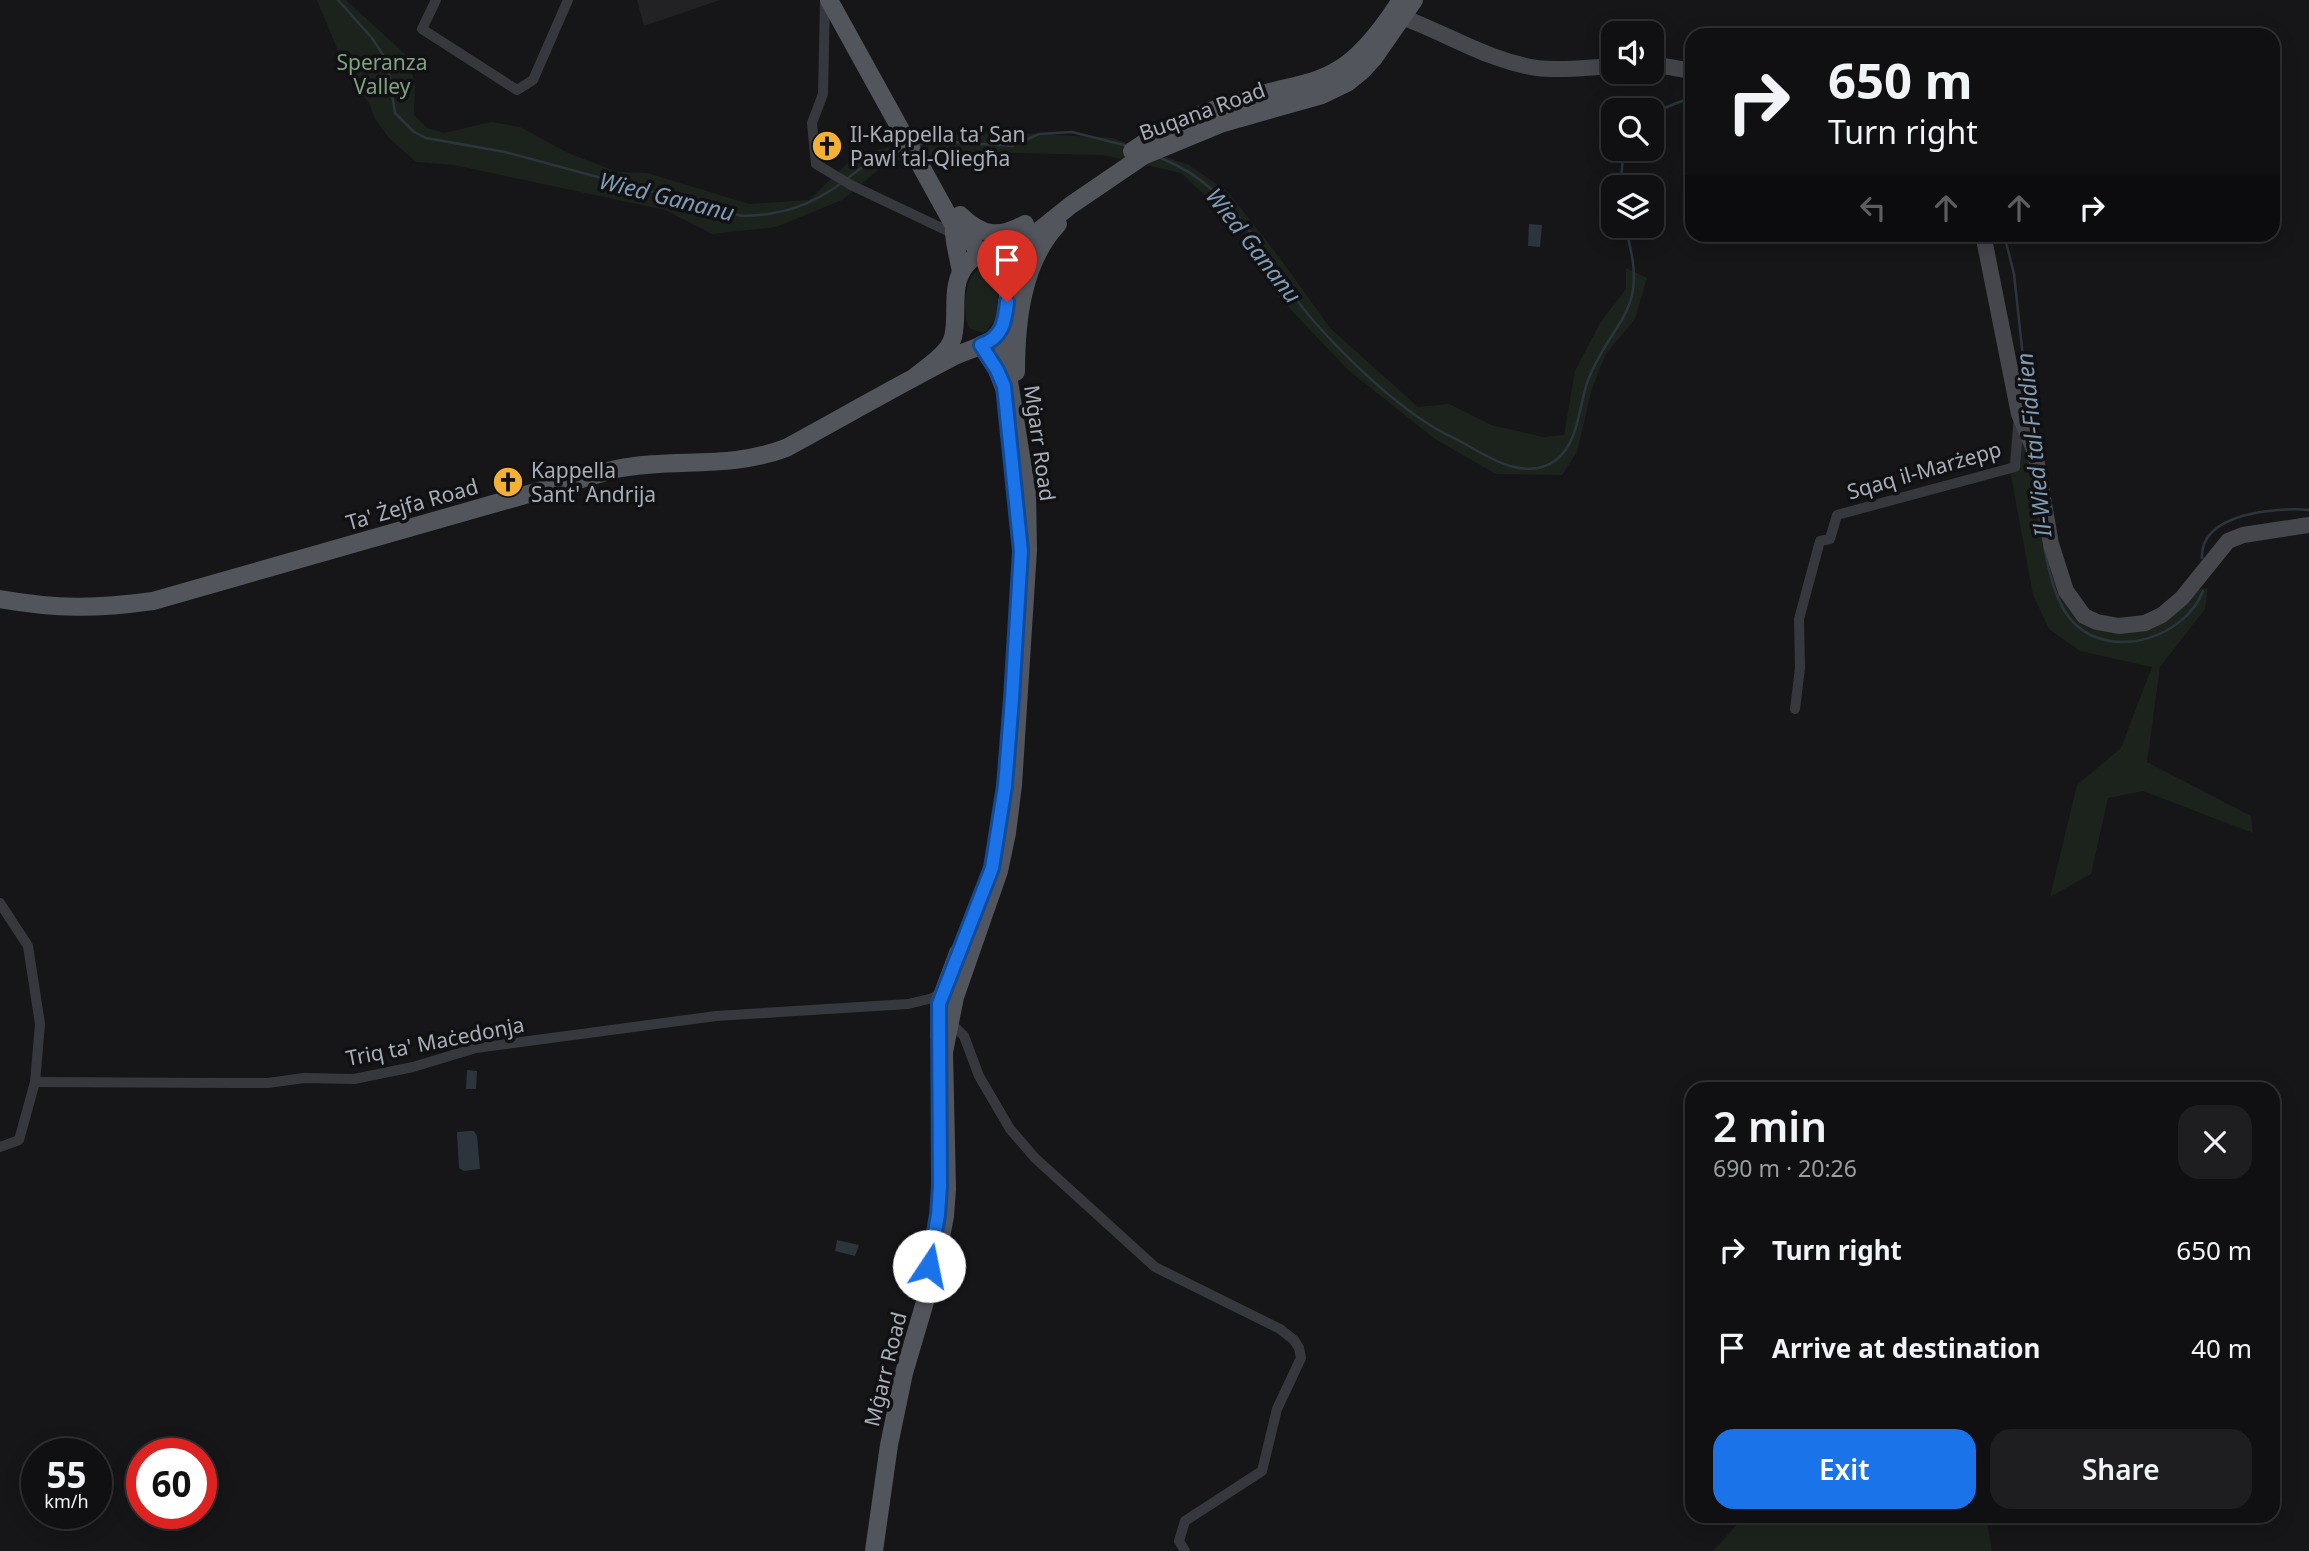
<!DOCTYPE html>
<meta charset="utf-8">
<style>
body{margin:0;font-family:"Noto Sans",sans-serif;background:#1e1e20;color:#f1f3f6;height:100vh;display:flex;flex-direction:column;font-size:26px;white-space:nowrap}
*{box-sizing:border-box;margin:0}
p{font-size:23px;color:#9c9d9f}
.icon{flex:none;width:38px;height:38px;fill:none;stroke:currentColor;stroke-width:2;stroke-linecap:round;stroke-linejoin:round}
.map{position:relative;flex:1;overflow:hidden}
.side{position:absolute;left:1685px;top:1082px;width:595px;height:441px;display:flex;flex-direction:column;background:#101012;border-radius:21px;box-shadow:0 4px 18px #0003,0 0 0 2px #303032}
.side>*{flex:none}
.top-card{position:absolute;left:1685px;top:28px;width:595px;height:214px;border-radius:21px;box-shadow:0 4px 18px #0003,0 0 0 2px #303032;background:#101012;color:#f1f3f6;overflow:hidden}
.buttons{position:absolute;left:1601px;top:21px;display:grid;gap:14px}
.buttons a{display:grid;place-items:center;width:63px;height:63px;border-radius:14px;background:#101012;box-shadow:0 4px 18px #0003,0 0 0 2px #303032;font-size:35px}
.speed{position:absolute;left:21px;top:1438px;display:flex;gap:14px;font-size:35px;font-weight:700;text-align:center}
.speed>*{display:grid;place-content:center;width:91px;height:91px;border-radius:50%;background:#101012;box-shadow:0 4px 18px #0003,0 0 0 2px #303032;line-height:1}
.speed small{font-size:18px;font-weight:400}
.speed .limit{border:10px solid #d22;background:#fff;color:#111}
.pin{position:absolute;display:grid;place-items:center;width:60px;height:60px;color:#fff;margin:-72px -30px;border-radius:50% 50% 50% 0;rotate:-45deg;box-shadow:0 0 7px #0007}
.pin .icon{rotate:45deg}
.me{position:absolute;width:77px;margin:-38px;rotate:11deg;stroke-linejoin:round;filter:drop-shadow(0 0 5px #0008)}
.turn{display:flex;align-items:center;gap:24px;height:147px;padding:0 28px;font-size:32px}
.turn .icon{width:91px;height:91px;stroke-width:2.5}
.turn b{display:block;font-size:49px;line-height:60px}
.lanes{display:flex;align-items:center;height:66px;padding:0 28px;background:#0003;justify-content:center;gap:35px;direction:ltr}
.lanes .off{opacity:.35}
.round{display:grid;place-items:center;flex:none;width:74px;height:74px;border-radius:21px;background:#1e1e20}
.summary{display:flex;align-items:center;justify-content:space-between;height:119px;padding:0 28px}
h1{font-size:42px;font-weight:600;line-height:52px}
.action{display:flex;gap:14px;margin-top:auto;padding:14px 28px}
.action a{flex:1;height:80px;border-radius:21px;background:#1a73e8;color:#fff;font-size:28px;font-weight:600;line-height:80px;text-align:center}
.action a+a{background:#1e1e20;color:#f1f3f6}
ul{padding:0;list-style:none}
li{display:flex;align-items:center;gap:21px;height:98px;padding:0 28px}
li div{flex:1}
li b{display:block;font-size:26px}
li em{font-style:normal}
.map>svg:first-child{display:block}
.built{fill:#222225}
.green{fill:#1c231d}
.water{fill:#2c353c}
.lines{fill:none;stroke-linecap:round;stroke-linejoin:round}
.stream{stroke:#2c353c;stroke-width:2.5}
.street{stroke:#37383d;stroke-width:10}
.secondary{stroke:#45474d;stroke-width:16}
.primary{stroke:#53555c;stroke-width:18}
.route-casing{stroke:#114b97;stroke-width:18}
.route{stroke:#1a73e8;stroke-width:12}
.labels{text-anchor:middle;dominant-baseline:central;stroke-width:7;stroke-linejoin:round;paint-order:stroke}
.park-label{font-size:21px;fill:#7fa381;stroke:#111113}
.street-label{font-size:21px;fill:#a8adb8;stroke:#111113}
.poi-label{font-size:21px;fill:#a8adb8;stroke:#111113;text-anchor:start}
.water-label{font-size:23px;font-style:italic;fill:#7f9bb3;stroke:#111113}
</style>
<div class="map">
<svg width="2309" height="1551" viewBox="0 0 2309 1551">
<rect width="100%" height="100%" fill="#161618"/>
<polygon class="built" points="637,0 720,0 644,26"/>
<g class="green">
<polygon points="317,0 346,0 408,57 415,86 414,115 427,128 444,133 491,122 520,127 566,152 617,172 647,173 749,204 809,200 856,155 965,130 1112,138 1189,165 1228,192 1279,257 1331,329 1418,407 1449,404 1491,425 1543,437 1564,435 1575,371 1600,323 1626,289 1626,268 1647,278 1635,319 1605,355 1591,392 1577,452 1562,475 1496,474 1435,439 1348,370 1276,294 1243,231 1181,173 1103,155 973,152 888,162 842,200 776,227 712,234 665,210 454,165 416,162 389,138 375,119 369,103 348,75"/>
<path d="M984 265H992C1004 282 1002 321 983 333L969 328C961 309 964 275 984 265Z"/>
<polygon points="2014,409 2080,617 2129,630 2198,589 2208,588 2205,609 2160,667 2147,762 2251,816 2253,833 2143,791 2108,798 2091,874 2050,897 2077,785 2121,748 2152,667 2080,651 2049,629 2033,595 2009,465"/>
<polygon points="1745,1516 1986,1516 1992,1551 1713,1551"/>
</g>
<g class="water">
<polygon points="1529,224 1542,225 1540,247 1528,246"/>
<polygon points="467,1070 477,1071 476,1089 466,1089"/>
<polygon points="470,1131 474,1131 477,1136 480,1169 464,1171 459,1168 457,1132"/>
<polygon points="837,1240 859,1245 855,1256 835,1251"/>
</g>
<g class="lines">
<g class="stream">
<path d="M338 0 372 38 387 61 395 113 414 132 426 138 505 152 742 216C783 215 810 206 843 182"/>
<polyline points="1652,118 1662,109 1692,97"/>
<polyline points="916,145 939,141 1012,146 1039,134 1072,132 1128,146"/>
<path d="M1158 157C1186 168 1206 182 1227 204 1260 238 1280 283 1312 319 1343 355 1390 400 1430 425 1442 433 1455 438 1467 445 1492 460 1528 481 1556 460 1578 444 1579 407 1587 383 1591 371 1597 361 1603 350 1613 333 1626 317 1631 299 1638 275 1631 249 1625 226"/>
<polyline points="848,178 865,165 903,149"/>
<polyline points="1620,187 1623,158 1628,149"/>
<polyline points="2004,234 2014,274 2030,422"/>
<path d="M2044 546C2049 572 2056 607 2076 625 2115 660 2185 637 2203 591"/>
<path d="M2202 558C2200 513 2276 507 2309 510"/>
</g>
<g class="street">
<polyline points="436,0 422,29 517,90 533,80 568,0"/>
<polyline points="825,0 823,94 812,123 816,164 851,185 952,233"/>
<polyline points="1795,709 1800,668 1799,619 1820,541 1830,539 1837,515 2015,467 2019,417"/>
<polyline points="0,903 28,946 40,1024 35,1082 19,1140 0,1147"/>
<polyline points="951,1023 964,1036 979,1076 1010,1129 1035,1158 1155,1267 1280,1329 1294,1340 1299,1348 1301,1358 1277,1409 1262,1471 1185,1521 1179,1541 1185,1551"/>
<polyline points="35,1082 230,1083 268,1083 304,1078 354,1079 413,1067 476,1048 716,1016 908,1004 933,998 942,992"/>
</g>
<g class="secondary">
<path d="M1404 18C1448 34 1489 61 1537 68 1562 71 1589 67 1614 66"/>
<polyline points="1652,64 1692,71"/>
<polyline points="1983,234 2019,414 2035,452 2051,544 2066,591 2084,616 2097,622 2119,626 2145,623 2162,615 2182,598 2228,541 2243,535 2309,525"/>
</g>
<g class="primary">
<polyline points="829,0 954,226 982,253"/>
<path d="M1132 151C1172 123 1222 105 1270 92 1292 86 1316 83 1336 71 1362 57 1385 25 1401 0"/>
<path d="M960 215C982 236 998 239 1025 224"/>
<path d="M954 226C952 235 959 259 961 272"/>
<polyline points="991,255 1029,230"/>
<polyline points="1007,274 1019,253 1031,237 1071,205 1143,156 1223,123 1322,95 1347,83 1362,71 1373,59 1414,0"/>
<polyline points="981,345 997,370 1004,388"/>
<path d="M1016 372C1016 322 1022 262 1058 224"/>
<path d="M0 599C58 609 95 609 153 601L616 469C675 457 728 470 786 448 841 418 895 387 951 358 964 351 989 345 998 335 1007 325 1011 285 1006 273 998 252 980 248 966 265 949 285 959 314 953 337 949 354 925 368 912 379"/>
<polyline points="939,1036 939,1004 958,953"/>
<polyline points="874,1551 889,1445 904,1373 935,1268 945,1216 947,1189 944,1052 955,997 999,871 1007,833 1013,785 1028,550 1027,494 1001,331"/>
</g>
</g>
<g class="lines">
<g class="route-casing">
<path id="route" d="M929 1266 938 1215 940 1186 939 1004 992 868 1005 786 1012 699 1021 551 1004 386 997 370 981 345C1002 338 1005 322 1007 302"/>
</g>
<use href="#route" class="route"/>
</g>
<defs>
<g id="church-disc" transform="scale(1.575)"><circle r="9.5" fill="#f2b134" stroke="#111113"/><path d="M-1.2-6h2.4v3.5h3.3v2.4h-3.3V6h-2.4V-.1h-3.3v-2.4h3.3Z" fill="#111"/></g>
</defs>
<g fill-rule="evenodd">
<use href="#church-disc" x="827" y="146"/>
<use href="#church-disc" x="508" y="482"/>
</g>
<g class="labels">
<g class="park-label">
<text x="382" y="62">Speranza<tspan x="382" dy="24">Valley</tspan></text>
</g>
<g class="street-label">
<text transform="translate(1202 111) rotate(-20)">Buqana Road</text>
<text transform="translate(1040 443) rotate(82)">Mġarr Road</text>
<text transform="translate(1924 470) rotate(-16)">Sqaq il-Marżepp</text>
<text transform="translate(412 504) rotate(-16)">Ta' Żejfa Road</text>
<text transform="translate(435 1041) rotate(-11)">Triq ta' Maċedonja</text>
<text transform="translate(885 1369) rotate(-76)">Mġarr Road</text>
</g>
<g class="poi-label">
<text x="850" y="134">Il-Kappella ta' San<tspan x="850" dy="24">Pawl tal-Qliegħa</tspan></text>
<text x="531" y="470">Kappella<tspan x="531" dy="24">Sant' Andrija</tspan></text>
</g>
<g class="water-label">
<text transform="translate(667 196) rotate(14)">Wied Gananu</text>
<text transform="translate(1254 245) rotate(52)">Wied Gananu</text>
<text transform="translate(2033 445) rotate(-96)">Il-Wied tal-Fiddien</text>
</g>
</g>
</svg>
<div class="buttons">
<a><svg class="icon" aria-label="sound" viewBox="0 0 24 24"><path d="M4 9h4l5-4v14l-5-4H4zM17 9q2 3 0 6"/></svg></a>
<a><svg class="icon" aria-label="search" viewBox="0 0 24 24"><circle cx="10" cy="10" r="6"/><path d="M15 15l6 6"/></svg></a>
<a><svg class="icon" aria-label="layers" viewBox="0 0 24 24"><path d="M12 4l9 5-9 5-9-5zM3 14l9 5 9-5"/></svg></a>
</div>
<div class="speed"><div>55<small>km/h</small></div><div class="limit">60</div></div>
<div class="pin" style="left:1007px;top:302px;background:#d93025"><svg class="icon" aria-label="arrive" viewBox="0 0 24 24"><path d="M6 21V4h12l-3 4 3 4H6"/></svg></div>
<svg class="me" style="left:929px;top:1266px" viewBox="-20 -20 40 40"><circle r="19" fill="#fff"/><path d="M0-13L10 11 0 6-10 11z" fill="#1a73e8"/></svg>
<div class="top-card">
<div class="turn"><svg class="icon" aria-label="right" viewBox="0 0 24 24"><path d="M7 20v-9h11M14 6l5 5-5 5"/></svg><div><b>650 m</b>Turn right</div></div>
<div class="lanes"><svg class="icon off" aria-label="left" viewBox="0 0 24 24"><path d="M17 20v-9H6M10 6l-5 5 5 5"/></svg><svg class="icon off" aria-label="ahead" viewBox="0 0 24 24"><path d="M12 20V5M6 11l6-6 6 6"/></svg><svg class="icon off" aria-label="ahead" viewBox="0 0 24 24"><path d="M12 20V5M6 11l6-6 6 6"/></svg><svg class="icon" aria-label="right" viewBox="0 0 24 24"><path d="M7 20v-9h11M14 6l5 5-5 5"/></svg></div>
</div>
<section class="side">
<div class="summary"><div><h1>2 min</h1><p>690 m · 20:26</p></div><a class="round"><svg class="icon" aria-label="close" viewBox="0 0 24 24"><path d="M6 6l12 12M18 6L6 18"/></svg></a></div>
<ul>
<li><svg class="icon" aria-label="right" viewBox="0 0 24 24"><path d="M7 20v-9h11M14 6l5 5-5 5"/></svg><div><b>Turn right</b></div><em>650 m</em></li>
<li><svg class="icon" aria-label="arrive" viewBox="0 0 24 24"><path d="M6 21V4h12l-3 4 3 4H6"/></svg><div><b>Arrive at destination</b></div><em>40 m</em></li>
</ul>
<div class="action"><a>Exit</a><a>Share</a></div>
</section>
</div>
